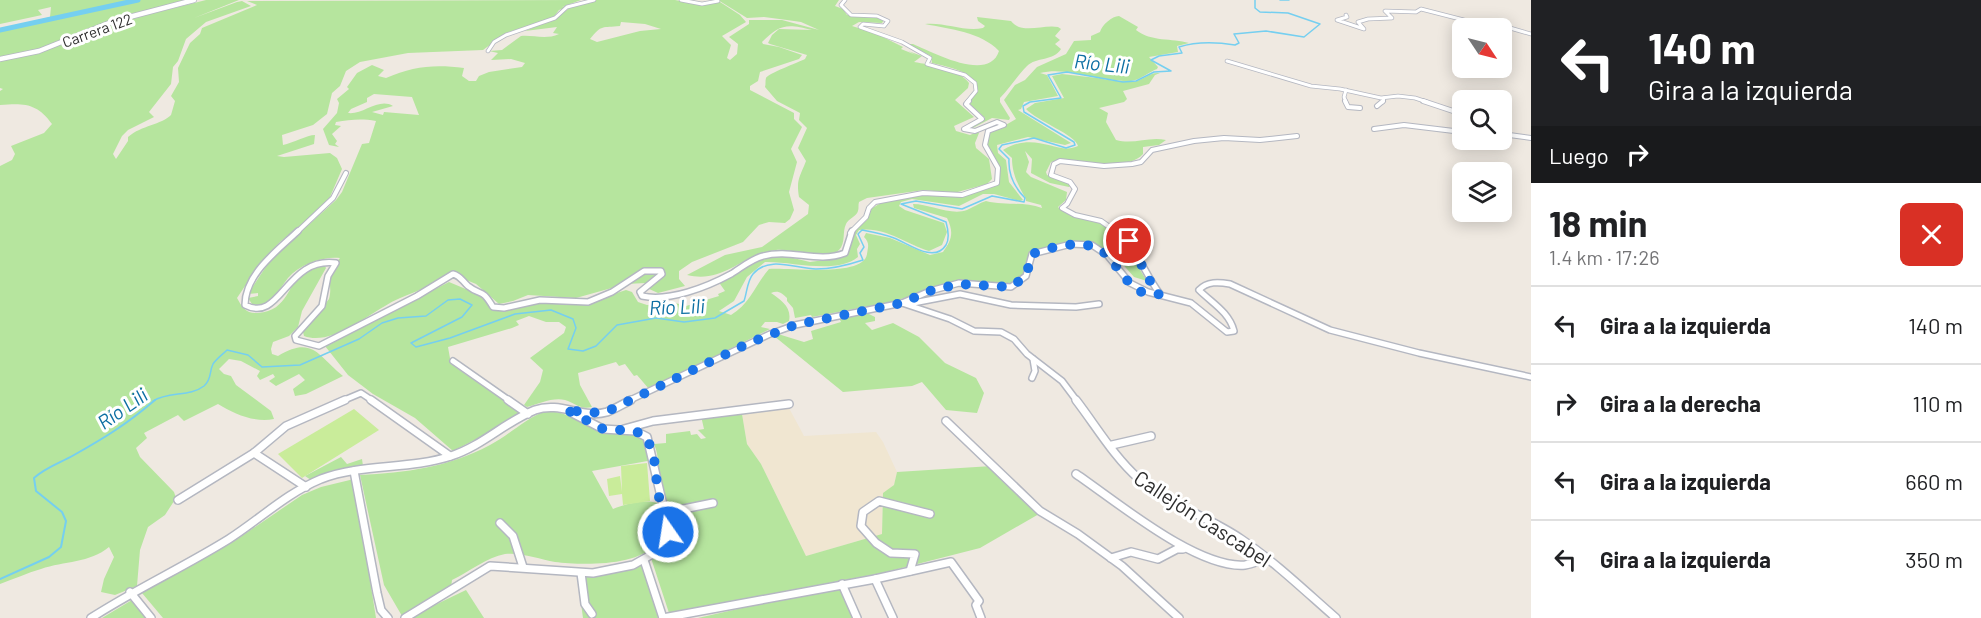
<!DOCTYPE html>
<html lang="es">
<meta charset="utf-8">
<style>
body{margin:0;font-family:Barlow,sans-serif;background:#f6f6f6;color:#202124;height:100vh;display:flex;flex-direction:column;font-size:22px;white-space:nowrap}
*{box-sizing:border-box;margin:0}
p{font-size:20px;color:#757577}
.icon{flex:none;width:33px;height:33px;fill:none;stroke:currentColor;stroke-width:2;stroke-linecap:round;stroke-linejoin:round}
.map{position:relative;flex:1;overflow:hidden}
.sheet{display:flex;flex-direction:column;background:#fff;width:450px}
.sheet>*{flex:none}
.hud{background:#202124;color:#fff;overflow:hidden}
.needle{width:39px;rotate:125deg}
.controls{position:absolute;left:1452px;top:18px;display:grid;gap:12px}
.controls a{display:grid;place-items:center;width:60px;height:60px;border-radius:9px;background:#fff;box-shadow:0 3px 15px #0003;font-size:30px}
.pin{position:absolute;display:grid;place-items:center;width:51px;height:51px;color:#fff;margin:-26px;border:3px solid #fff;border-radius:50%;box-shadow:0 2px 6px #0007}
.me{position:absolute;width:66px;margin:-33px;rotate:347deg;stroke-linejoin:round;filter:drop-shadow(0 0 4px #0008)}
.turn{display:flex;align-items:center;gap:21px;height:126px;padding:0 18px;font-size:27px}
.turn .icon{width:78px;height:78px;stroke-width:2.5}
.turn b{display:block;font-size:42px;line-height:51px}
.then{display:flex;align-items:center;height:57px;padding:0 18px;background:#0003;gap:12px;font-size:22px}
.round{display:grid;place-items:center;flex:none;width:63px;height:63px;border-radius:9px;background:#f6f6f6}
.headline{display:flex;align-items:center;justify-content:space-between;height:102px;padding:0 18px}
h1{font-size:36px;font-weight:700;line-height:45px}
ul{padding:0;list-style:none}
li{display:flex;align-items:center;gap:18px;height:78px;padding:0 18px;border-top:2px solid #e0e0e0}
li div{flex:1}
li b{display:block;font-size:22px}
li em{font-style:normal}
main{display:flex;flex:1;min-height:0}
.map>svg:first-child{display:block}
.education{fill:#f0e6d1}
.green{fill:#b6e59e;fill-rule:evenodd}
.pitch{fill:#c9ec9a}
.lines{fill:none;stroke-linecap:round;stroke-linejoin:round}
.stream-far1{stroke:#75cff0;stroke-width:1.5}
.stream{stroke:#75cff0;stroke-width:2}
.river{stroke:#75cff0;stroke-width:5}
.street-far3-casing{stroke:#b4b7c1;stroke-width:4.5}
.street-far2-casing{stroke:#b4b7c1;stroke-width:6}
.street-far1-casing{stroke:#b4b7c1;stroke-width:8}
.street-casing{stroke:#b4b7c1;stroke-width:10}
.secondary-casing{stroke:#b4b7c1;stroke-width:6}
.street-far3{stroke:#fff;stroke-width:3}
.street-far2{stroke:#fff;stroke-width:4}
.street-far1{stroke:#fff;stroke-width:5}
.street{stroke:#fff;stroke-width:7}
.secondary{stroke:#fff;stroke-width:4.5}
.route{stroke:#1a73e8;stroke-width:10;stroke-dasharray:0 18}
.labels{text-anchor:middle;dominant-baseline:central;stroke-width:6;stroke-linejoin:round;paint-order:stroke}
.far-street-label{font-size:15px;fill:#2e2e2e;stroke:#fff}
.water-label{font-size:20px;font-style:italic;fill:#0d6fa3;stroke:#fff}
.near-street-label{font-size:21px;fill:#2e2e2e;stroke:#fff}
</style>
<main>
<div class="map">
<svg width="1531" height="618" viewBox="0 0 1531 618">
<rect width="100%" height="100%" fill="#efe9e1"/>
<polygon class="education" points="789,408 804,436 876,432 883,442 897,472 894,485 883,494 882,534 806,556 761,464 747,444 742,414"/>
<g class="green">
<polygon points="0,0 191,0 113,20 38,50 0,58 0,30 50,17 51,7 38,10 42,15 0,24"/>
<path d="M206 0H239L194 18 237 2 242 1 251 6 206 22 186 39 178 61 173 67 171 84 149 112 154 117 128 130 122 136 113 154 116 159 128 141V137C142 125 161 125 171 115L175 101 171 96 179 82 178 68 190 43 200 34 202 28 257 5 247 1 581 0 562 7 592 0 559 10 553 18 506 33 483 50 408 53 360 62 346 71 340 86 332 93 327 114 313 125 282 135 283 145C293 143 307 135 315 135L314 144 277 156 284 157 330 153 337 158 342 169 330 197 310 218 280 242 257 268 237 298C242 307 246 314 258 313 289 311 287 282 306 271 311 268 318 266 324 264L326 268 302 311 298 327 289 336 273 342 271 349 272 354 278 356C313 335 318 356 343 376L306 394 295 396 293 389 305 380 299 374 276 386 269 381 275 377 273 374 260 380 257 376 260 371 241 361 229 359 219 369 224 374 231 376 236 385 271 411 274 419C255 423 234 414 218 404L184 421 178 415 144 433 147 438 136 448 140 457 174 492 176 498 165 515 148 527 140 550 137 586 115 595 101 592 104 579 114 557 109 547C90 563 64 561 41 569 27 573 14 579 0 584V166L12 160 15 154 11 146 44 133 52 124C37 103 24 103 0 105V91L3 89 0 88V61L24 56 114 23Z"/>
<path d="M595 0H675L700 5 720 2 740 15 746 22 722 36 731 45 727 58 730 60 737 54 738 44 729 37 749 24V20H782L819 30 801 22 787 20 764 17 747 18 718 0H839L835 6 843 9 847 15 880 18 884 20 882 23 859 22 852 26 877 34 903 47 901 49 916 55 908 51 922 56 914 62C931 65 958 68 969 83L968 88 955 100 974 117 954 126 956 131 970 135 977 132 979 133 975 143 976 148 989 159 992 179 987 184 954 193 924 190 867 198 859 202C858 205 859 208 858 211 857 216 848 219 846 224 842 232 846 243 839 250 822 264 795 248 776 250 742 254 724 284 687 275L725 255 762 247 808 214 809 205 799 197C796 179 800 177 806 161L798 148 807 128 799 120 800 113 777 101 765 87C766 84 765 81 766 78 767 74 799 62 805 59L807 55 770 44 768 43 772 35 779 29 812 30C786 23 779 25 762 42L763 44 779 47 802 55 799 59 760 72 758 81 750 86V90L794 113V119L802 127 791 149 797 162 789 192 794 210 790 219 785 223 769 222 759 225 743 242 692 262 679 271V279L685 286 658 293 647 288 646 283 626 284 576 298 528 295 513 301 499 304 476 284 454 275C440 279 429 286 415 292 405 296 394 300 385 306 364 318 329 346 304 336L303 332 329 299C334 280 321 279 340 258 324 256 300 264 288 278 279 289 271 310 252 304L248 298 258 296V293L248 294 271 259 336 200 342 192 362 144 369 143 376 121C360 118 350 120 336 122L335 125 341 126 332 134 337 141 335 144 339 147 329 145 323 129 337 113 339 103 337 99 349 89 347 87 357 73 372 65 384 70 378 76 386 78C413 66 435 64 464 68L462 76 469 81H476L479 76 489 72 522 67 525 63 511 59 491 60 498 53 489 51 502 50 521 36C534 35 546 40 559 34L553 33 557 27 525 31 556 18 571 7ZM621 22 645 24 661 29 640 31 597 42 590 39C602 24 602 28 620 26ZM374 94 412 97 419 115 384 112 383 115 372 112 393 106C379 97 363 115 348 113L351 109 367 102V98Z"/>
<path d="M1119 16 1138 27 1136 30C1151 42 1172 38 1189 43L1177 46 1178 52 1149 57 1158 67 1157 69C1149 72 1140 80 1131 81 1101 84 1071 66 1040 73L1047 75 1058 96 1024 102 1021 109 1018 110 1071 143 1065 145 1028 137 997 145 998 153 1006 160 1009 182 1023 200 1020 201 994 194H983L959 206 912 199 901 202 899 206 905 210 944 223 947 232 942 245 929 251C906 244 885 226 859 230L856 235 860 244 857 249 858 257C836 275 791 261 765 262L747 277 734 301 719 311 731 315C750 304 755 285 769 269 787 267 864 278 867 254 868 247 870 243 864 237L866 233 890 238 930 255 943 252C952 240 954 232 947 218L914 208 913 204C930 204 951 216 967 210 974 207 979 203 986 201 1004 206 1023 201 1042 208L1041 205 1026 201V199C1018 185 1012 174 1012 158L1003 150C1036 130 1058 156 1078 146 1076 135 1037 121 1026 109L1035 103 1064 98 1052 76 1062 74 1132 82C1142 81 1149 72 1160 73L1155 75 1149 84 1123 91 1127 99 1124 102 1099 108 1108 113 1106 122 1116 140C1134 145 1149 136 1166 140L1159 145 1143 147V154C1124 175 1075 155 1051 162L1046 172 1047 175 1071 185 1069 187 1050 183 1031 173 1032 159 1025 151 1029 162 1026 172 1031 177 1067 192 1066 200 1058 207C1069 218 1083 216 1097 222 1124 232 1132 259 1147 281L1134 277 1119 260 1111 261C1096 235 1056 248 1032 252L1027 258 1026 272 1012 285 981 282 940 286 895 301 812 317 811 315 795 318 793 308 787 301V298C782 293 778 290 771 293 781 300 792 307 789 321L783 324 777 322H765L761 327 770 329 649 389 637 375 634 376 625 364 619 366 616 362 578 373 580 385 592 407C580 410 575 403 565 400 553 397 538 404 527 407L524 405 540 382 543 370 530 358 564 333 566 327 559 322H546L529 316 516 321 519 325 512 328 448 347 451 364 520 412 496 429 453 451 415 418 373 394 348 375 325 346 328 343 449 282 480 295 493 311 529 302 572 304 589 302 626 290 632 292 638 302 647 305 672 302 686 306 719 296 718 294 725 291 718 281 752 263 772 257 785 256 810 262 839 258 848 248 851 234 867 220 871 209 884 201 924 195 959 196 990 188 997 182 999 165 985 146 991 130 1004 126 1016 119 1004 100 1015 85 1025 80 1037 67 1066 54 1074 41 1091 40V36L1100 32C1102 25 1112 16 1119 16Z"/>
<path d="M977 17 1011 21C1022 35 1043 24 1058 27L1061 29 1055 36 1060 40 1055 44 1061 49C1054 61 1036 57 1027 66 1017 76 1010 88 1000 98V102L1010 118 1009 120 992 118 969 130 967 129 985 118 969 103 978 89C974 71 948 67 932 63L931 56 907 44H913C932 52 989 83 999 51 981 32 950 29 925 24 945 22 964 32 983 28L985 26 978 21Z"/>
<polygon points="865,312 875,317 875,321 865,323 872,330 893,323 919,337 945,363 976,378 984,393 977,413 946,410 922,382 912,386 843,392 774,336 778,334 804,342 813,339 811,331 841,322 839,318"/>
<path d="M545 411C564 411 570 418 586 423 606 429 627 431 646 439L653 460 592 471 613 509C626 504 643 499 657 503 664 519 666 530 655 544 638 567 580 565 555 562 540 559 520 552 505 554 487 557 469 572 452 580L451 588 436 594 402 616 384 585 360 475C405 473 449 467 490 445 509 435 525 419 545 411Z"/>
<path d="M734 412 742 414 747 444 761 464 806 556 882 534 883 493 894 485 897 472 992 466 1039 514 980 548 882 573 669 613 651 558C687 523 663 519 659 481 657 467 660 458 654 444L666 443V434L690 431 691 435 697 434 701 439 706 438 698 430 704 429 701 416Z"/>
<polygon points="341,457 347,464 362,459 363,466 344,468 311,480 305,476"/>
<polygon points="354,479 376,618 163,618 142,593 236,540 302,495 321,487"/>
<polygon points="642,564 658,618 583,618 577,574 623,571"/>
<polygon points="844,585 859,618 698,618"/>
<polygon points="466,590 484,618 410,618 414,615"/>
<polygon points="132,600 146,618 102,618"/>
</g>
<g class="pitch">
<polygon points="354,409 379,430 302,478 278,454"/>
<polygon points="647,463 650,501 623,505 622,494 609,496 607,479 620,476 622,492 621,466"/>
</g>
<g class="lines">
<g class="stream-far1">
<polyline points="1280,0 1289,0"/>
<path d="M153 401C168 391 190 397 204 386 212 379 209 372 213 364 216 359 223 354 227 350L248 355 262 367 300 365 359 339 382 323 398 318 426 316 448 300 460 299 472 305 462 317 411 343 416 347 450 338 515 314 551 310 573 319 576 328 568 349 583 351 596 346 617 325 656 318 684 322 715 318 744 301C747 293 747 281 753 274 769 255 796 269 816 269 832 269 848 265 863 260L860 253 864 247 858 234 862 230C873 232 884 234 894 238 908 243 934 264 946 245 950 238 948 229 946 222L901 204 916 201 962 209 992 196 1024 202 1025 198C1014 187 1008 175 1009 159L999 149 1002 145 1034 138 1066 148 1075 145 1074 142 1024 112 1023 106 1030 102 1061 98 1048 75 1067 72 1123 82 1136 81 1154 72 1171 71 1151 60 1159 56 1182 53 1179 47C1198 41 1216 42 1235 45L1239 43 1234 34 1266 31 1304 37 1320 24 1288 13 1260 12 1255 8V0"/>
</g>
<path class="stream" d="M0 579 49 557 61 547 66 521 62 512 36 491 34 478C46 467 60 463 74 455 106 437 127 424 155 400"/>
<polyline class="river" points="0,30 138,0"/>
<g class="street-far3-casing">
<g id="street-far3">
<polyline points="681,0 702,4 718,1"/>
<polyline points="845,0 841,5 851,15 877,16 888,21 884,26 863,24 860,27 902,42 930,58 927,64 965,75 975,83 976,91 967,102"/>
<polyline points="1346,15 1347,17 1337,20 1364,29 1358,22 1368,19 1392,18 1385,11 1416,12 1421,9 1464,20 1471,26 1510,28 1531,34"/>
<polyline points="488,51 494,42 506,35 555,18 567,7 594,0"/>
<polyline points="1227,61 1311,86 1340,89 1381,98 1398,96 1415,98 1427,102"/>
<polyline points="1346,90 1344,97 1346,102"/>
<polyline points="1383,102 1384,98"/>
</g>
</g>
<g class="street-far2-casing">
<g id="street-far2">
<polyline points="1345,101 1348,107 1360,108"/>
<polyline points="1423,101 1462,114"/>
<polyline points="1377,106 1383,101"/>
<polyline points="1374,129 1404,125 1462,132"/>
<polyline points="1502,134 1531,138"/>
<polyline points="296,233 333,198 346,173"/>
<polyline points="850,233 866,217 869,208 875,202 923,193 962,195 997,183 998,168 985,145 988,131 1004,125 997,122 975,131 964,129 982,119 966,104 969,101"/>
<polyline points="1118,233 1101,221 1075,215 1062,208 1067,204 1075,189 1070,182 1051,175 1054,164 1060,161 1104,166 1132,164 1141,162 1152,150 1194,141 1224,138 1260,140 1297,136"/>
</g>
</g>
<g class="street-far1-casing">
<g id="street-far1">
<path d="M298 231C277 251 245 274 245 305 281 324 286 256 336 263L328 276 322 306 295 336 296 340 319 346 417 296 453 274C461 276 462 281 468 286 482 297 481 287 493 307L504 308 540 300 588 302 612 292 644 271H661L662 274 640 292 642 296C669 302 707 287 731 274 741 268 751 259 763 256 791 248 817 264 845 253L852 231"/>
<path d="M1116 231C1137 247 1144 273 1160 294"/>
<polyline points="902,303 950,319 974,331 1001,332 1014,339 1027,354 1062,381 1077,401"/>
<polyline points="908,304 960,294 1011,305 1076,307 1099,304"/>
<polyline points="453,361 510,401"/>
<polyline points="1032,378 1035,371 1033,359"/>
<polyline points="342,401 361,393 373,401"/>
<path d="M628 401 770 334 795 325 902 303 930 291 959 283 1011 287 1026 276 1032 254 1071 244 1092 245 1107 255 1130 283 1148 292 1191 303 1227 332 1234 331C1229 312 1212 303 1199 290 1207 281 1219 282 1230 284L1330 330 1419 353 1531 377"/>
</g>
</g>
<g class="street-casing">
<g id="street">
<polyline points="371,400 450,456"/>
<polyline points="508,400 528,414"/>
<path d="M1076 400C1096 426 1114 457 1139 479 1169 505 1209 517 1241 539 1275 562 1305 591 1336 618"/>
<polyline points="946,421 1040,511 1078,534 1122,566 1179,618"/>
<polyline points="624,429 653,421 789,404"/>
<polyline points="1112,445 1151,436"/>
<polyline points="254,453 306,487"/>
<polyline points="354,471 377,593 381,610 388,618"/>
<path d="M1076 474C1116 501 1197 569 1245 565 1252 564 1260 560 1267 558"/>
<polyline points="178,500 254,453 286,426 345,400"/>
<polyline points="664,513 713,503"/>
<polyline points="500,523 513,536 523,567"/>
<polyline points="1111,558 1131,552 1158,559 1177,549 1183,549"/>
<polyline points="644,560 663,618"/>
<polyline points="910,571 915,554 891,553 876,543 861,526 863,512 879,501 930,514"/>
<polyline points="581,573 585,604 592,614"/>
<polyline points="875,579 893,618"/>
<polyline points="842,584 857,618"/>
<polyline points="130,592 151,618"/>
<path d="M91 618C136 589 184 567 229 539 260 519 287 493 321 479 363 463 409 470 451 456 482 446 505 422 535 410 560 401 583 419 607 412 615 409 623 404 631 400"/>
<polyline points="405,618 490,566 593,573 633,565 656,552 664,543 668,526 647,437 635,431 603,429 572,413"/>
<polyline points="663,618 875,579 951,562 979,601 976,605 981,618"/>
</g>
</g>
<g class="secondary-casing">
<polyline id="secondary" points="0,59 39,51 114,21 194,0"/>
</g>
<use href="#street-far3" class="street-far3"/>
<use href="#street-far2" class="street-far2"/>
<use href="#street-far1" class="street-far1"/>
<use href="#street" class="street"/>
<use href="#secondary" class="secondary"/>
</g>
<g class="lines">
<path class="route" d="M668 532 658 493 654 458 647 437 635 431 603 429 565 409 586 413 606 412 747 344 795 325 902 303 930 291 959 284 1011 287 1026 276 1032 254C1051 247 1078 240 1097 248 1118 257 1128 301 1160 294L1150 281 1129 241"/>
</g>
<g class="labels">
<g class="far-street-label">
<text transform="translate(97 30) rotate(-20)">Carrera 122</text>
</g>
<g class="water-label">
<text transform="translate(1102 63) rotate(6)">Río Lili</text>
<text transform="translate(677 306) rotate(-2)">Río Lili</text>
<text transform="translate(122 408) rotate(-35)">Río Lili</text>
</g>
<g class="near-street-label">
<text transform="translate(1203 518) rotate(33)">Callejón Cascabel</text>
</g>
</g>
</svg>
<div class="controls">
<a><svg class="needle" viewBox="-14 -14 28 28"><path d="M0-13l5 13h-10z" fill="#e53935"/><path d="M0 13l5-13h-10z" fill="#757577"/></svg></a>
<a><svg class="icon" aria-label="search" viewBox="0 0 24 24"><circle cx="10" cy="10" r="6"/><path d="M15 15l6 6"/></svg></a>
<a><svg class="icon" aria-label="layers" viewBox="0 0 24 24"><path d="M12 4l9 5-9 5-9-5zM3 14l9 5 9-5"/></svg></a>
</div>
<div class="pin" style="left:1129px;top:241px;background:#d93025"><svg class="icon" aria-label="arrive" viewBox="0 0 24 24"><path d="M6 21V4h12l-3 4 3 4H6"/></svg></div>
<svg class="me" style="left:668px;top:532px" viewBox="-20 -20 40 40"><circle r="17" fill="#1a73e8" stroke="#fff" stroke-width="3"/><path d="M0-11L8 9 0 5-8 9z" fill="#fff"/></svg>
</div>
<section class="sheet">
<div class="hud">
<div class="turn"><svg class="icon" aria-label="left" viewBox="0 0 24 24"><path d="M17 20v-9H6M10 6l-5 5 5 5"/></svg><div><b>140 m</b>Gira a la izquierda</div></div>
<div class="then">Luego<svg class="icon" aria-label="right" viewBox="0 0 24 24"><path d="M7 20v-9h11M14 6l5 5-5 5"/></svg></div>
</div>
<div class="headline"><div><h1>18 min</h1><p>1.4 km · 17:26</p></div><a class="round" style="background:#d93025;color:#fff"><svg class="icon" aria-label="close" viewBox="0 0 24 24"><path d="M6 6l12 12M18 6L6 18"/></svg></a></div>
<ul>
<li><svg class="icon" aria-label="left" viewBox="0 0 24 24"><path d="M17 20v-9H6M10 6l-5 5 5 5"/></svg><div><b>Gira a la izquierda</b></div><em>140 m</em></li>
<li><svg class="icon" aria-label="right" viewBox="0 0 24 24"><path d="M7 20v-9h11M14 6l5 5-5 5"/></svg><div><b>Gira a la derecha</b></div><em>110 m</em></li>
<li><svg class="icon" aria-label="left" viewBox="0 0 24 24"><path d="M17 20v-9H6M10 6l-5 5 5 5"/></svg><div><b>Gira a la izquierda</b></div><em>660 m</em></li>
<li><svg class="icon" aria-label="left" viewBox="0 0 24 24"><path d="M17 20v-9H6M10 6l-5 5 5 5"/></svg><div><b>Gira a la izquierda</b></div><em>350 m</em></li>
</ul>
</section>
</main>
